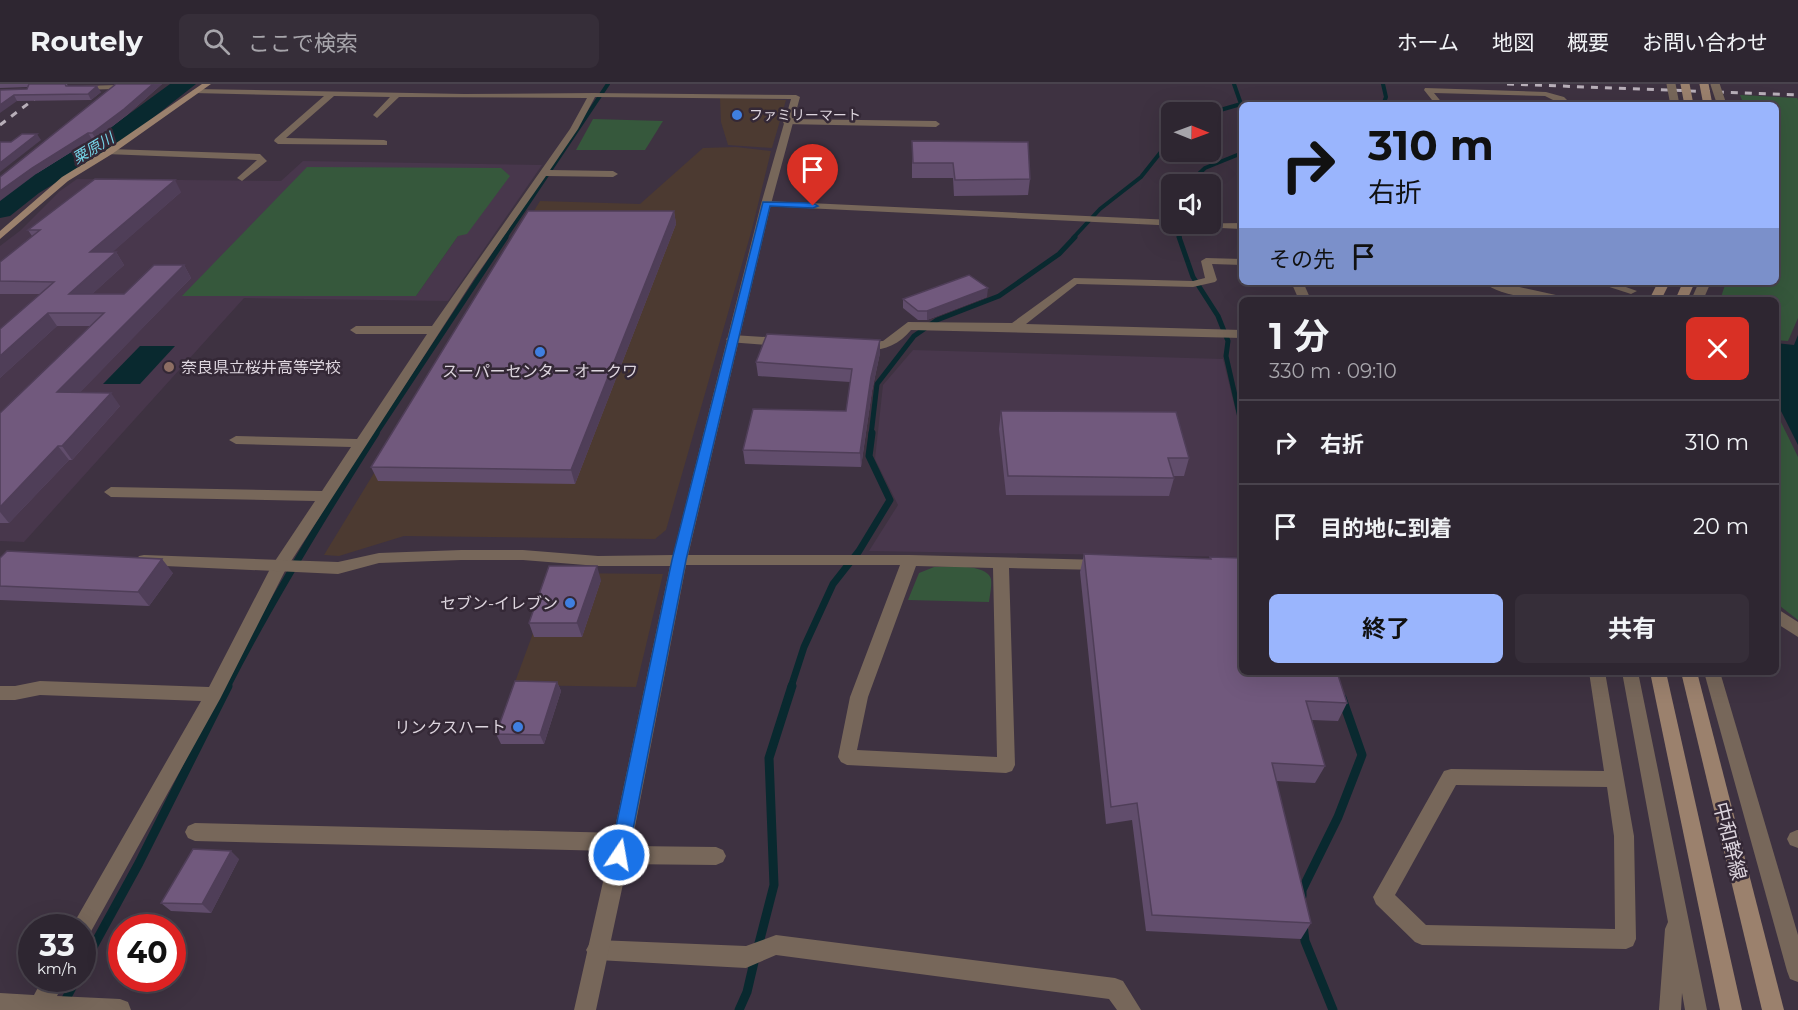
<!DOCTYPE html>
<html lang="ja">
<meta charset="utf-8">
<style>
body{margin:0;font-family:Montserrat,"Noto Sans JP",sans-serif;background:#362e39;color:#f1f3f6;height:100vh;display:flex;flex-direction:column;font-size:22px;white-space:nowrap}
*{box-sizing:border-box;margin:0}
p{font-size:20px;color:#a7a5ab}
.icon{flex:none;width:33px;height:33px;fill:none;stroke:currentColor;stroke-width:2;stroke-linecap:round;stroke-linejoin:round}
.map{position:relative;flex:1;overflow:hidden}
.side{position:absolute;left:1239px;top:213px;width:540px;height:378px;display:flex;flex-direction:column;background:#2e2631;border-radius:9px;box-shadow:0 6px 24px #0002,0 0 0 2px #49434d}
.side>*{flex:none}
.banner{position:absolute;left:1239px;top:18px;width:540px;height:183px;border-radius:9px;box-shadow:0 6px 24px #0002,0 0 0 2px #49434d;background:#9ab5fd;color:#111;overflow:hidden}
.needle{width:39px;rotate:91deg}
.tools{position:absolute;left:1161px;top:18px;display:grid;gap:12px}
.tools a{display:grid;place-items:center;width:60px;height:60px;border-radius:9px;background:#2e2631;box-shadow:0 6px 24px #0002,0 0 0 2px #49434d;font-size:30px}
.speed{position:absolute;left:18px;top:830px;display:flex;gap:12px;font-size:30px;font-weight:700;text-align:center}
.speed>*{display:grid;place-content:center;width:78px;height:78px;border-radius:50%;background:#2e2631;box-shadow:0 6px 24px #0002,0 0 0 2px #49434d;line-height:1}
.speed small{font-size:15px;font-weight:400}
.speed .limit{border:9px solid #d22;background:#fff;color:#111}
.pin{position:absolute;display:grid;place-items:center;width:51px;height:51px;color:#fff;margin:-62px -26px;border-radius:50% 50% 50% 0;rotate:-45deg;box-shadow:0 0 6px #0007}
.pin .icon{rotate:45deg}
.me{position:absolute;width:66px;margin:-33px;rotate:12deg;stroke-linejoin:round;filter:drop-shadow(0 0 4px #0008)}
.turn{display:flex;align-items:center;gap:21px;height:126px;padding:0 30px;font-size:27px}
.turn .icon{width:78px;height:78px;stroke-width:2.5}
.turn b{display:block;font-size:42px;line-height:51px}
.then{display:flex;align-items:center;height:57px;padding:0 30px;background:#0003;gap:12px;font-size:22px}
.round{display:grid;place-items:center;flex:none;width:63px;height:63px;border-radius:9px;background:#362e39}
.overview{display:flex;align-items:center;justify-content:space-between;height:102px;padding:0 30px}
h1{font-size:36px;font-weight:700;line-height:45px}
.primary-button{display:flex;gap:12px;margin-top:auto;padding:12px 30px}
.primary-button a{flex:1;height:69px;border-radius:9px;background:#9ab5fd;color:#111;font-size:24px;font-weight:700;line-height:69px;text-align:center}
.primary-button a+a{background:#362e39;color:#f1f3f6}
ul{padding:0;list-style:none}
li{display:flex;align-items:center;gap:18px;height:84px;padding:0 30px;border-top:2px solid #49434d}
li div{flex:1}
li b{display:block;font-size:22px}
li em{font-style:normal}
header{display:flex;align-items:center;gap:36px;box-sizing:border-box;height:84px;padding:0 30px;background:#2e2631;border-bottom:2px solid #49434d}
header strong{font-size:28px}
nav{display:flex;gap:33px;margin-inline-start:auto;font-size:21px}
.search{width:420px;height:54px;background:#362e39;display:flex;align-items:center;gap:15px;box-sizing:border-box;padding:0 21px;border-radius:9px;color:#a7a5ab;font-size:22px}
.map>svg:first-child{display:block}
.commercial{fill:#4c3a31}
.built{fill:#48374c;fill-rule:evenodd}
.green{fill:#36583c}
.water{fill:#09292f}
.lines{fill:none;stroke-linecap:round;stroke-linejoin:round}
.stream-far3{stroke:#09292f;stroke-width:4}
.stream-far2{stroke:#09292f;stroke-width:5}
.stream-far1{stroke:#09292f;stroke-width:7}
.stream{stroke:#09292f;stroke-width:9}
.river{fill:#09292f;fill-rule:evenodd}
.minor{fill:#77675a;fill-rule:evenodd}
.tertiary{fill:#77675a;fill-rule:evenodd}
.secondary{fill:#9b816d;fill-rule:evenodd}
.rail{stroke:#b8afb9;stroke-width:3;stroke-dasharray:7 7;stroke-linecap:butt}
.minor-bridge{stroke:#77675a;stroke-width:9}
.secondary-bridge{stroke:#9b816d;stroke-width:9}
.wall{fill:#614d6c}
.shaded-wall{fill:#4f3e58}
.building{fill:#71597d;stroke:#4f3e58;stroke-width:1.5}
.route{fill:#1a73e8;stroke:#114b97;stroke-width:1.5}
.shop-dot{fill:#3f7fe0;stroke:#342836;stroke-width:2}
.education-dot{fill:#8d6e63;stroke:#342836;stroke-width:2}
.labels{text-anchor:middle;dominant-baseline:central;stroke-width:5;stroke-linejoin:round;paint-order:stroke}
.far-poi-label{font-size:14px;fill:#ddd5de;stroke:#342836;text-anchor:start}
.far-water-label{font-size:15px;font-style:italic;fill:#74d2e5;stroke:#342836}
.poi-label{font-size:16px;fill:#ddd5de;stroke:#342836;text-anchor:end}
.near-street-label{font-size:20px;fill:#ddd5de;stroke:#342836}
</style>
<header>
<strong>Routely</strong>
<div class="search"><svg class="icon" aria-label="search" viewBox="0 0 24 24"><circle cx="10" cy="10" r="6"/><path d="M15 15l6 6"/></svg>ここで検索</div>
<nav><a>ホーム</a><a>地図</a><a>概要</a><a>お問い合わせ</a></nav>
</header>
<div class="map">
<svg width="1798" height="926" viewBox="0 0 1798 926">
<rect width="100%" height="100%" fill="#3e3241"/>
<g class="commercial">
<polygon points="720,14 786,16 772,64 728,61 721,38"/>
<polygon points="736,63 771,67 752,145 666,446 655,455 404,452 339,472 324,471 540,117 640,120 703,64"/>
<polygon points="555,489 663,490 636,603 514,601"/>
</g>
<g class="built">
<path d="M303 77 542 81 448 217 244 214 24 458 0 457V439H9L44 402 0 386 119 236 90 223 0 266V162L21 146 60 107 77 95 281 97ZM458 152 416 212 182 211Z"/>
<polygon points="57,242 113,242 0,353 0,294"/>
<polygon points="913,266 1223,275 1242,353 1242,473 869,467 898,421 875,375 883,301"/>
</g>
<g class="green">
<polygon points="1740,11 1797,14 1798,16 1798,234 1788,257 1776,256 1776,216 1720,216 1726,198 1776,198 1776,21 1744,21"/>
<polygon points="593,35 663,37 645,66 576,66"/>
<polygon points="307,83 501,84 510,92 467,150 458,152 416,212 182,212"/>
<polygon points="1776,328 1798,373 1798,536 1776,519"/>
<path d="M934 483C947 483 986 479 991 495 992 501 990 511 989 518L908 516 919 489Z"/>
</g>
<g class="water">
<polygon points="1798,251 1798,361 1776,317 1776,259 1794,261"/>
<polygon points="140,262 175,262 140,300 103,300"/>
</g>
<g class="lines">
<g class="stream-far3">
<polyline points="1383,0 1386,13 1383,21"/>
<polyline points="1210,29 1241,20 1234,0"/>
<polyline points="1188,100 1205,84 1242,69"/>
<polyline points="1172,124 1172,133"/>
<polyline points="1176,143 1180,154"/>
<polyline points="505,154 608,0"/>
<polyline points="1073,154 1100,125 1141,93 1172,54"/>
</g>
<g class="stream-far2">
<polyline points="1179,153 1193,193 1218,232 1228,257 1226,272 1242,342"/>
<polyline points="375,351 506,153"/>
<polyline points="871,351 877,300 914,252 937,236 999,212 1059,170 1075,153"/>
</g>
<g class="stream-far1">
<path d="M227 603C272 515 323 432 376 349"/>
<polyline points="791,603 804,563 833,500 859,467 890,416 869,372 872,349"/>
</g>
<g class="stream">
<polyline points="1302,812 1302,806 1338,733 1362,671 1342,614"/>
<polyline points="1303,841 1305,857 1333,926"/>
<polyline points="758,863 774,801 769,674 792,602"/>
<polyline points="82,883 139,779 228,602"/>
<polyline points="60,926 77,894"/>
<polyline points="739,926 747,908 755,874"/>
</g>
<polygon class="river" points="170,0 196,0 121,59 39,109 10,132 0,134 0,112 19,97 103,49"/>
<g class="minor">
<polygon points="118,1 119,3 115,5 79,6 75,4 79,2"/>
<polygon points="1425,4 1546,8 1564,13 1572,21 1563,21 1545,12 1434,9 1444,21 1436,21 1424,6"/>
<polygon points="196,5 464,10 595,9 599,11 595,13 578,45 550,86 613,87 618,90 613,93 546,92 474,195 286,485 220,615 89,851 82,854 82,843 72,843 75,837 201,617 40,611 15,616 0,616 0,602 15,602 40,597 209,603 271,483 315,417 111,413 104,408 111,403 322,407 351,363 236,360 229,356 236,352 357,355 427,250 356,250 350,246 356,242 432,242 570,45 587,14 399,13 377,34 373,31 390,13 334,12 286,54 384,56 387,57 387,61 278,60 274,57 275,55 324,12 193,9 192,7"/>
<polygon points="787,35 936,37 940,40 936,43 784,40 783,38"/>
<polygon points="109,65 260,70 267,77 242,97 237,94 257,76 106,70 106,66"/>
<polygon points="766,117 1172,136 1172,140 1242,139 1242,145 763,122 763,118"/>
<path d="M1206 174 1242 175V181L1212 180 1217 196 1215 198 1193 203 1077 200 1026 240 1242 246V254L911 246C897 263 878 269 856 265L854 262 860 258 883 257 908 238 1012 239 1074 194 1193 197 1205 194 1201 177Z"/>
<polygon points="1291,198 1303,198 1311,216 1299,216"/>
<path d="M1484 198H1497L1565 213 1571 216C1549 216 1499 214 1484 198Z"/>
<polygon points="1594,198 1612,198 1637,207 1631,210"/>
<polygon points="1699,198 1711,198 1703,216 1691,216"/>
<polygon points="732,251 782,254 788,258 782,262 728,258 726,255"/>
<path d="M679 471H910L1102 476 1107 477 1110 481 1107 485 1102 486 1009 484 1015 681 1012 687 1006 689 847 681 841 678 838 673 850 613 900 481H679L674 480 671 476 674 472ZM916 482 993 484 997 673 857 666 868 613Z"/>
<polygon points="1776,524 1798,538 1798,553 1776,539"/>
<path d="M1589 588H1605L1634 752 1636 855 1633 862 1626 865 1422 861 1415 858 1376 820 1373 813 1444 687 1451 685 1604 687ZM1456 701 1607 703 1614 752 1615 845 1426 841 1395 811Z"/>
<polygon points="1622,588 1638,588 1707,926 1685,926 1682,909 1681,926 1659,926 1665,845 1668,838"/>
<polygon points="1704,588 1720,588 1798,851 1798,898 1790,895 1787,887"/>
<polygon points="195,739 622,749 629,752 632,758 630,762 716,763 723,766 726,772 723,778 716,781 619,780 612,777 609,771 611,767 195,757 188,754 185,748 188,742"/>
<polygon points="1797,746 1798,746 1798,764 1790,761 1787,755 1790,749"/>
<polygon points="776,851 1115,894 1123,897 1141,926 1117,926 1109,915 776,871 746,884 597,876 590,873 586,866 590,859 597,856 746,862"/>
<polygon points="43,894 66,894 57,912 120,915 128,918 131,926 0,926 0,909 34,911"/>
</g>
<polygon class="tertiary" points="592,9 796,11 800,13 771,120 687,476 632,758 596,926 574,926 612,758 670,482 598,482 523,476 461,476 379,479 338,490 144,481 139,480 136,476 139,472 144,471 338,478 379,469 461,466 523,466 598,472 673,471 761,120 791,15 595,13 592,13"/>
<g class="secondary">
<polygon points="202,0 211,0 112,70 68,97 0,155 0,147 62,93 106,66"/>
<polygon points="1658,198 1670,198 1661,216 1649,216"/>
<polygon points="1683,198 1695,198 1687,216 1675,216"/>
<polygon points="1650,588 1666,588 1742,926 1720,926"/>
<polygon points="1681,588 1697,588 1784,926 1762,926"/>
</g>
<g class="rail">
<polyline points="1507,0 1798,11"/>
<polyline points="0,41 54,0"/>
</g>
<g class="minor-bridge">
<polyline points="1671,0 1675,21"/>
<polyline points="1715,0 1722,21"/>
</g>
<g class="secondary-bridge">
<polyline points="1685,0 1689,21"/>
<polyline points="1704,0 1708,21"/>
</g>
</g>
<g class="wall">
<polygon points="0,0 80,0 67,0 68,2 101,8 91,16 17,17 0,6 27,5 27,3 0,4"/>
<polygon points="116,0 162,0 127,31 96,55 92,55 36,90"/>
<polygon points="912,57 1030,95 1028,111 954,112 953,94 912,94"/>
<polygon points="181,108 112,168 116,168 124,181 92,210 124,210 184,181 191,194 80,308 120,322 72,376 69,376 9,439 0,439 0,329 90,242 57,242 0,294 0,245 40,210 0,210 0,178 32,152 28,146"/>
<polygon points="674,127 676,140 575,400 378,397 371,383"/>
<polygon points="987,213 927,236 918,236 903,224 903,215"/>
<polygon points="880,269 872,307 861,383 745,380 743,366 846,327 850,298 758,292 756,278"/>
<polygon points="1001,327 1189,374 1184,392 1173,392 1174,394 1169,412 1006,411 999,345"/>
<polygon points="1084,470 1209,475 1210,473 1347,619 1338,637 1312,636 1325,682 1315,699 1276,697 1311,839 1301,855 1146,847 1132,736 1106,740 1080,488"/>
<polygon points="0,474 173,489 149,522 0,516"/>
<polygon points="601,496 582,553 534,553 529,539"/>
<polygon points="557,598 561,607 544,660 501,660 496,650"/>
<polygon points="239,775 211,829 171,827 161,819"/>
</g>
<g class="shaded-wall">
<polygon points="153,0 162,0 127,31 96,55 92,49"/>
<polygon points="97,2 101,8 91,16 88,10"/>
<polygon points="14,11 17,17 0,29 0,21"/>
<polygon points="88,49 92,55 36,90 0,117 0,107 32,84"/>
<polygon points="37,50 41,56 0,88 0,79"/>
<polygon points="175,96 181,108 98,181 90,168"/>
<polygon points="674,127 676,140 575,400 571,386"/>
<polygon points="116,168 124,181 78,223 69,210"/>
<polygon points="184,181 191,194 67,322 57,308"/>
<polygon points="988,204 987,213 927,236 927,227"/>
<polygon points="48,229 57,242 0,294 0,272"/>
<polygon points="880,256 880,269 872,307 861,383 860,369 871,293"/>
<polygon points="111,309 120,322 72,376 62,362"/>
<polygon points="58,362 69,376 9,439 0,428 0,423"/>
<polygon points="162,475 173,489 149,522 138,508"/>
<polygon points="597,482 601,496 582,553 577,539"/>
<polygon points="557,598 561,607 544,660 540,651"/>
<polygon points="231,767 239,775 211,829 202,820"/>
</g>
<g class="building">
<polygon points="29,0 65,0 66,2 97,2 88,10 14,11 0,21 0,6 27,5"/>
<polygon points="116,0 153,0 124,25 92,49 88,49 32,84 0,107 0,93"/>
<polygon points="22,50 37,50 0,79 0,58 11,58"/>
<polygon points="912,57 1028,58 1030,95 955,96 953,79 913,79"/>
<polygon points="95,95 175,96 90,168 116,168 69,210 124,210 154,181 184,181 57,308 111,309 62,362 58,362 0,423 0,329 104,229 48,229 0,272 0,245 54,198 0,197 0,178 40,146 28,146"/>
<polygon points="528,127 674,127 571,386 371,383"/>
<polygon points="969,191 988,204 927,227 918,227 903,215"/>
<polygon points="767,250 880,256 871,293 860,369 743,366 753,325 846,327 852,285 756,278"/>
<polygon points="1001,327 1176,328 1189,374 1168,374 1174,394 1008,392"/>
<polygon points="7,467 162,475 138,508 0,502 0,474"/>
<polygon points="1084,470 1211,475 1210,473 1242,474 1242,588 1337,588 1347,619 1306,617 1325,682 1272,679 1311,839 1152,831 1137,719 1111,723"/>
<polygon points="549,482 597,482 577,539 529,539"/>
<polygon points="515,597 557,598 540,651 496,650"/>
<polygon points="193,765 231,767 202,820 161,819"/>
</g>
<polygon class="route" points="763,118 813,119 818,122 813,124 770,122 686,476 628,771 626,777 619,779 613,777 610,771 672,476"/>
<g class="shop-dot">
<circle cx="737" cy="31" r="6"/>
<circle cx="540" cy="268" r="6"/>
<circle cx="570" cy="519" r="6"/>
<circle cx="518" cy="643" r="6"/>
</g>
<circle class="education-dot" cx="169" cy="283" r="6"/>
<g class="labels">
<g class="far-poi-label">
<text x="749" y="31">ファミリーマート</text>
</g>
<g class="far-water-label">
<text transform="translate(93 64) rotate(-31)">粟原川</text>
</g>
<g class="poi-label">
<text x="181" y="283" text-anchor="start">奈良県立桜井高等学校</text>
<text x="540" y="287" text-anchor="middle">スーパーセンター オークワ</text>
<text x="558" y="519">セブン-イレブン</text>
<text x="506" y="643">リンクスハート</text>
</g>
<g class="near-street-label">
<text transform="translate(1730 757) rotate(76)">中和幹線</text>
</g>
</g>
</svg>
<div class="tools">
<a><svg class="needle" viewBox="-14 -14 28 28"><path d="M0-13l5 13h-10z" fill="#e53935"/><path d="M0 13l5-13h-10z" fill="#a7a5ab"/></svg></a>
<a><svg class="icon" aria-label="sound" viewBox="0 0 24 24"><path d="M4 9h4l5-4v14l-5-4H4zM17 9q2 3 0 6"/></svg></a>
</div>
<div class="speed"><div>33<small>km/h</small></div><div class="limit">40</div></div>
<div class="pin" style="left:813px;top:122px;background:#d93025"><svg class="icon" aria-label="arrive" viewBox="0 0 24 24"><path d="M6 21V4h12l-3 4 3 4H6"/></svg></div>
<svg class="me" style="left:619px;top:771px" viewBox="-20 -20 40 40"><circle r="17" fill="#1a73e8" stroke="#fff" stroke-width="3"/><path d="M0-11L8 9 0 5-8 9z" fill="#fff"/></svg>
<div class="banner">
<div class="turn"><svg class="icon" aria-label="right" viewBox="0 0 24 24"><path d="M7 20v-9h11M14 6l5 5-5 5"/></svg><div><b>310 m</b>右折</div></div>
<div class="then">その先<svg class="icon" aria-label="arrive" viewBox="0 0 24 24"><path d="M6 21V4h12l-3 4 3 4H6"/></svg></div>
</div>
<section class="side">
<div class="overview"><div><h1>1 分</h1><p>330 m · 09:10</p></div><a class="round" style="background:#d93025;color:#fff"><svg class="icon" aria-label="close" viewBox="0 0 24 24"><path d="M6 6l12 12M18 6L6 18"/></svg></a></div>
<ul>
<li><svg class="icon" aria-label="right" viewBox="0 0 24 24"><path d="M7 20v-9h11M14 6l5 5-5 5"/></svg><div><b>右折</b></div><em>310 m</em></li>
<li><svg class="icon" aria-label="arrive" viewBox="0 0 24 24"><path d="M6 21V4h12l-3 4 3 4H6"/></svg><div><b>目的地に到着</b></div><em>20 m</em></li>
</ul>
<div class="primary-button"><a>終了</a><a>共有</a></div>
</section>
</div>
